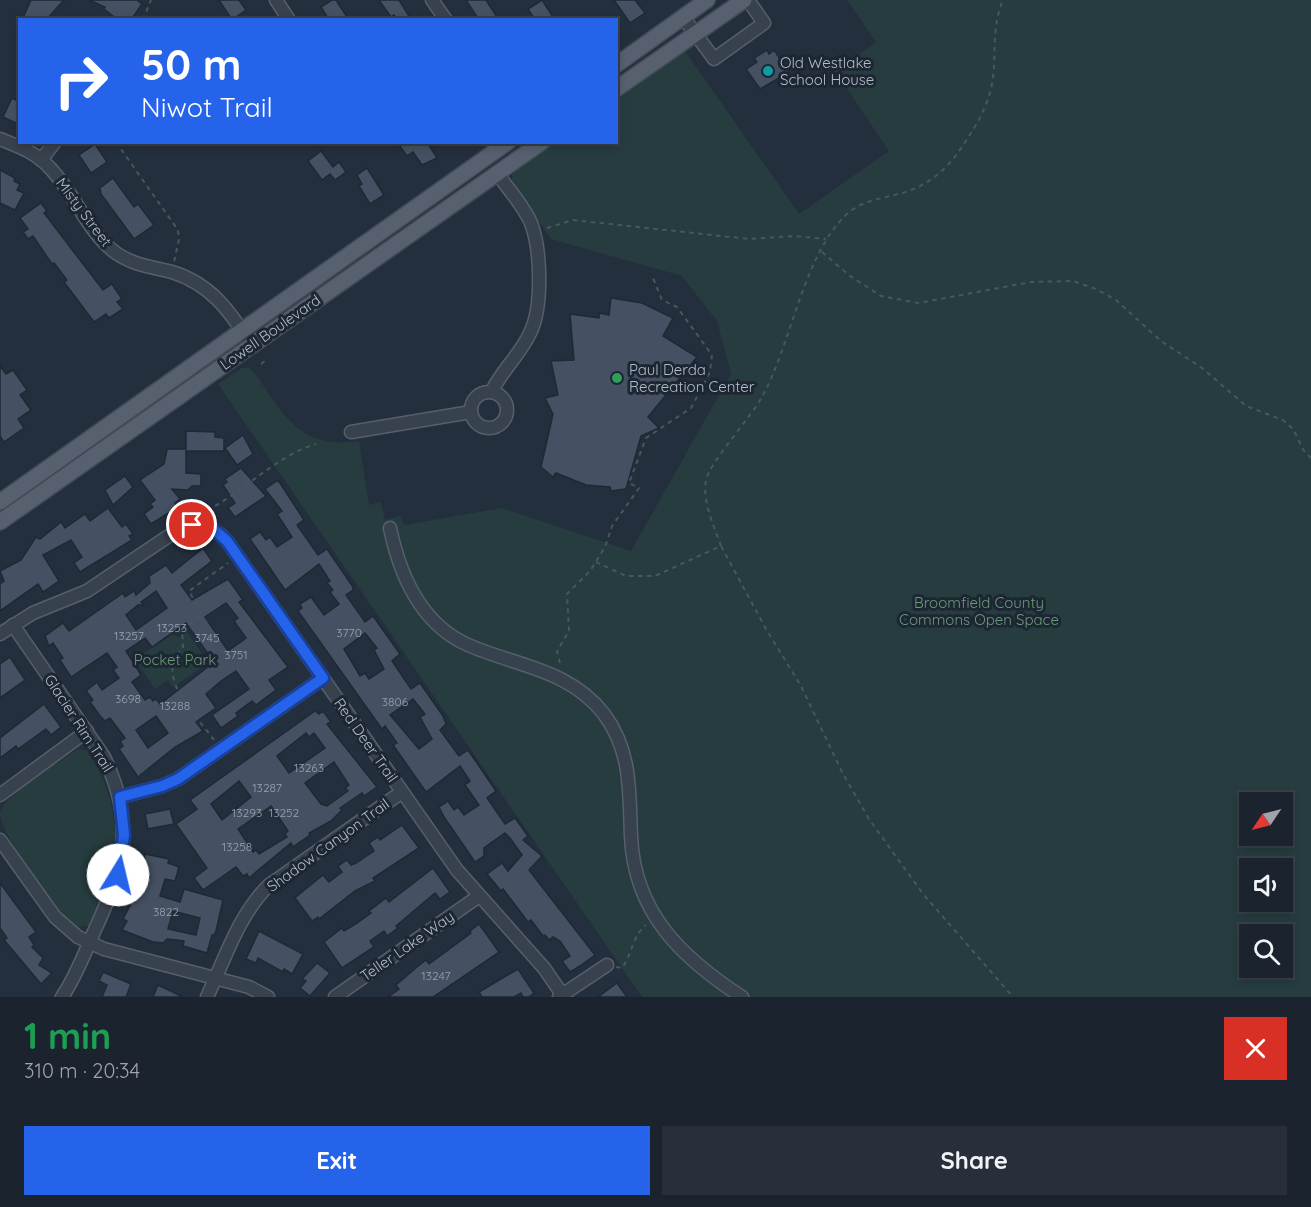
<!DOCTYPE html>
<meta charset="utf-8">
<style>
body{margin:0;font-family:Quicksand,sans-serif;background:#282f3a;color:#f1f3f6;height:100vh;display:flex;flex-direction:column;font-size:22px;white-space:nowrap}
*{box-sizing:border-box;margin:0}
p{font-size:20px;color:#a0a4aa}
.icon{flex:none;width:33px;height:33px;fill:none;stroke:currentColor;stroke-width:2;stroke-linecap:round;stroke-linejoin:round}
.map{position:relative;height:997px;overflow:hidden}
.side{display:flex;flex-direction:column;background:#1b232e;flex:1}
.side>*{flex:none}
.guide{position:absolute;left:18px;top:18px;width:600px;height:126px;border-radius:0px;box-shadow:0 3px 9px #0003,0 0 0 2px #39404a;background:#2563eb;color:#fff;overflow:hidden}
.needle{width:39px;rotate:235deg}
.tools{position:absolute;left:1239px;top:792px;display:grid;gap:12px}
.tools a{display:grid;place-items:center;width:54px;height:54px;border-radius:0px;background:#1b232e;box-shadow:0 3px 9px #0003,0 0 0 2px #39404a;font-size:30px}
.pin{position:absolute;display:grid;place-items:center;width:51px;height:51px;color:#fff;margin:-26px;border:3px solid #fff;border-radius:50%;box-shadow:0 2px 6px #0007}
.me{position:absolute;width:66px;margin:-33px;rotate:9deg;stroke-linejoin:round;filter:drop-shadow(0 0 4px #0008)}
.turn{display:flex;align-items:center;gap:21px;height:126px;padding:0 24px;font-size:27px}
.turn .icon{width:78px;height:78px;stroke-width:2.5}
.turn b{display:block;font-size:42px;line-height:51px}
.round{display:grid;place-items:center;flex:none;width:63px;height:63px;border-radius:0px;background:#282f3a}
.headline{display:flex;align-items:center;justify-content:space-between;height:102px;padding:0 24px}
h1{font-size:36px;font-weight:700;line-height:45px;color:#1e9e55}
.action{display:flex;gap:12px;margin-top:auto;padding:12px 24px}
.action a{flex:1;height:69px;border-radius:0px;background:#2563eb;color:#fff;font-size:24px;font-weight:700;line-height:69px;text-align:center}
.action a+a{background:#282f3a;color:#f1f3f6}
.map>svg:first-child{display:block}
.green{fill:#263c3f;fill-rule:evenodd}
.building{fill:#455162;stroke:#1f2835;stroke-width:1.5;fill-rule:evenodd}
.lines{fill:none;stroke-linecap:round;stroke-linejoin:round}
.minor-casing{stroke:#565f6c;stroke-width:15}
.major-casing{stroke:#414a57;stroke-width:18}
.path{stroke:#44595c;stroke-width:2;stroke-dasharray:4.5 4.5;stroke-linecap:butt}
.minor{stroke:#38414e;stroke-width:12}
.major{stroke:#56606e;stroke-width:15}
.route-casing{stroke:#184099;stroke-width:15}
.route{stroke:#2563eb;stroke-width:10}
.culture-dot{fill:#0f9aa8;stroke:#1d2633;stroke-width:2}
.leisure-dot{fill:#2e9e5b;stroke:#1d2633;stroke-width:2}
.labels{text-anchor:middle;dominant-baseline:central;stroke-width:6;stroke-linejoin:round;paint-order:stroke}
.number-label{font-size:12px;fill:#98a1af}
.poi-label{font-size:15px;fill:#b4bcc9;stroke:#1d2633;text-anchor:start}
.street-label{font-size:15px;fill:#b4bcc9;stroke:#1d2633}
.park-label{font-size:15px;fill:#6b9a76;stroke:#1d2633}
</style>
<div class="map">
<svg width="1311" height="997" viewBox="0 0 1311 997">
<rect width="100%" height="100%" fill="#242f3e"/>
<g class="green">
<path d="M847 0H1311V997H642L218 384 242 368H249C257 375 263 385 269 394 293 430 314 448 359 441L369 505 381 502 385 520 400 516 404 525 502 508 631 551 731 374 717 321 682 276 551 239 511 181 513 170 553 143 616 142 617 98 685 51 799 214 889 151 835 71 876 42ZM1250 802H1282V836H1250ZM1250 868H1282V902H1250ZM1250 934H1282V968H1250Z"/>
<polygon points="187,632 208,663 173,687 168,680 155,689 135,659 172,635 180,637"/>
<path d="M78 749 88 751C128 818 119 858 89 926L75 927C57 912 0 834 0 813 6 792 60 762 78 749Z"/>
</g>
<g class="building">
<polygon points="31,0 64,0 46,20 22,20"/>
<polygon points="89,0 137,0 142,4 131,20 118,20 104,9 105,7"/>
<polygon points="219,0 239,0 246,10 232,20"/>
<polygon points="332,0 336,0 349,20 329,20 321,7"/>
<polygon points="379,0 399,0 409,16 404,20 397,20 394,15 391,17"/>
<polygon points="466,0 486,0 499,20 479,20"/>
<polygon points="542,0 555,20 535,20 528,9"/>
<polygon points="614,0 635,0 645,13 630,23"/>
<polygon points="767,50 769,54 774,50 789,72 760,89 746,69 757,62 754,58"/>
<polygon points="12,98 20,102 20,125 3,117"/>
<polygon points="397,142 427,142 437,158 422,165 413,152 407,156"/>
<polygon points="95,144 107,162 91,173 79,155"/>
<polygon points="321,151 333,167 339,162 346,172 335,180 330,174 322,180 308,161"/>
<polygon points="367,168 384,195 370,204 359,186 362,184 357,175"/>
<polygon points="0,170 15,178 14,181 20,184 17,190 24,193 15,210 0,203"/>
<polygon points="113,178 134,207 138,204 154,225 134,239 101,194 100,188"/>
<polygon points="41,203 47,211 44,213 103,290 112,284 122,299 117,302 123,309 109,318 106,314 94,322 64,282 67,280 54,263 52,264 33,236 28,239 23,232 28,229 20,218"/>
<polygon points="611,298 642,303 673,318 663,336 697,357 648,417 659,428 641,436 626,489 611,491 610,487 586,485 556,473 553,477 541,467 553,414 545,398 558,395 551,361 574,360 570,314 599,318 599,313 609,315"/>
<polygon points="0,366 6,374 13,370 27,390 20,395 31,410 18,419 24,428 4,442 0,436"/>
<polygon points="186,431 215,432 215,437 224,438 224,451 186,451 186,473 201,474 201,486 192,486 188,490 172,489 180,499 175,503 178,507 151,524 144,514 153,507 150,504 155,500 140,480 164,464 167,449 186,449"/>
<polygon points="243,435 253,454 237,465 225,448"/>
<polygon points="241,468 266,496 235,517 228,508 235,503 223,485 227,482 225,479"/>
<polygon points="125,476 133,487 113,505 105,490"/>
<path d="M278 480 304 520 297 525 318 555 327 549 353 587V590L346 595 365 622 373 616 400 654 392 661 411 689 420 683 443 716 446 724 440 730 459 756 468 750 496 791 487 798 505 824 515 818 528 836 523 840 542 856 529 870 595 955 580 966 570 972 562 961 570 956 560 941 553 937 549 940 545 935 543 936 531 920 528 922 503 889 501 891 487 874 502 863 508 871 522 855 510 838 505 833 484 848V856L475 862 444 817 439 807 448 801 454 810 458 807 464 815 479 805 465 785 470 781 460 766 426 792 393 745 397 743 385 726 382 729 298 611 302 608 300 604 311 597 324 615 339 604 330 592 333 590 327 583 330 581 319 564 285 590 250 539 260 532 266 540 270 537 277 547 292 537 277 514 282 511 265 489ZM365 633 377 648 374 650 384 669 369 679 365 673 360 676 344 649ZM413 699 425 714 420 717 432 739 419 749 390 715Z"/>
<polygon points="108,508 122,527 126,524 133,534 129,536 132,540 80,572 74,563 82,557 71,540 43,555 59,581 43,592 38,584 0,611 0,584 4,581 0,571 21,560 36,537 40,539 61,522 65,528 85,514 90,521"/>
<path d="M203 548 212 561 181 585 192 600 228 579 243 600 239 602 288 667 269 680 276 690 256 705 252 701 236 713 238 716 221 728 212 715 249 689 236 671 221 681 206 694 216 708 196 722 203 731 175 747 138 777 119 749 123 746 120 741 125 738 110 718 105 721 100 716 90 702 93 700 86 691 97 682 102 690 119 678 113 670 117 667 107 653 71 677 60 660 63 658 53 643 49 646 45 636 63 623 69 631 123 593 125 597 134 591 136 595 150 583 149 576 166 565 172 573ZM156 591 167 608 136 630 126 615 138 605H144L141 602ZM226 603 238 618 234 621 246 638 228 651 205 617ZM186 623 214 662 160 704 156 699 153 701 150 697 145 700 132 682 141 675 126 651 145 638 152 647ZM156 716 168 733 148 748 136 730Z"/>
<polygon points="10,657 25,680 0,698 0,664"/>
<polygon points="44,704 61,727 51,735 46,729 18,749 16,746 0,758 0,738"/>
<path d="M315 711 319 714 323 711 331 722 327 724 377 787 364 796 362 793 340 808 342 810 331 821 309 833 310 835 293 847 291 843 249 878 247 874 243 876 236 867 203 890 194 878 207 868 176 824 197 809 190 800ZM306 733 309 737 314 733 325 748 289 773 277 756ZM334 762 349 785 345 788 348 791 327 806 321 804 305 783ZM239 781 251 797 222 820 211 804ZM271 806 288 831 285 834 287 837 259 854 256 850 253 852 238 829Z"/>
<polygon points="170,809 174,824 148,829 145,814"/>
<polygon points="402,825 419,848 373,878 375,881 355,891 319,919 318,917 312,921 295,898 297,896 323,875 329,882 342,872 338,866 347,860 351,865 356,863 374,851 369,843 378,837 380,840"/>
<path d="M145 854 169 859 168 863 179 867 175 881 165 879 160 896 180 902 184 889 223 900 216 931 214 935H212L207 953 183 946 184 941 167 939 163 943 153 942 122 930 127 921 123 919 141 885 138 882ZM173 911 200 918 196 935 168 929Z"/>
<polygon points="433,868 450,892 440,899 435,893 396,926 398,928 387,936 384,931 370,941 374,947 342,968 324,942 342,928 344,931 357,923 371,913 369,911 386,898 389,902"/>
<polygon points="0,883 36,932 29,937 34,945 32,947 43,958 39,965 52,973 41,984 4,940 7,938 0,928"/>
<polygon points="479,924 499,952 433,997 388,997 399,989 396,985 417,967 426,960 429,964 471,933 470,931"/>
<polygon points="259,931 303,954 292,974 284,969 283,972 258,958 256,963 246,959"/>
<polygon points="317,963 330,973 310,996 300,988 306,981 302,979"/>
<polygon points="518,969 534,993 529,997 523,997 521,993 514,997 482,997 479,992"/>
<polygon points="103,972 131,984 126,997 102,997 107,985 99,981"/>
<polygon points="617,983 627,997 598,997"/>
<polygon points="158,985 183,997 153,997"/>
</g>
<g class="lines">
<g class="minor-casing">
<g id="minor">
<polyline points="276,0 289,20"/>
<polyline points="432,0 446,20"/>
<polyline points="683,17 714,59 764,23 748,0"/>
<path d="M0 139C17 146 35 152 48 166 74 191 86 231 116 253 133 265 152 267 172 272 211 284 231 312 251 345"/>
<polyline points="41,160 55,142"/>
<path d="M492 391C502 370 520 355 530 333 543 308 541 249 531 223 523 205 508 189 497 173"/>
<circle cx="489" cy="410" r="18"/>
<polyline points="351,432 471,412"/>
<polyline points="202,525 204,511"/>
<path d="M390 528C400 576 421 624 468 645 516 666 569 669 604 714 632 752 629 791 631 836 634 913 682 958 742 997"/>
<path d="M13 625 104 757C137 825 123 869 93 934 84 955 75 978 62 997"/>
<path d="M0 634 33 613 87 591 182 527C201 522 214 527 227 541L457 870 544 968 564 997"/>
<polyline points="0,795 87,731"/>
<polyline points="120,797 162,786 178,779 323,678"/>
<polyline points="0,840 55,917 78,937 104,949 249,987 268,997"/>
<path d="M207 997C225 959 238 916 268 886L402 792"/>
<polyline points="335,997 479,896"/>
<polyline points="559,997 607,965"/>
</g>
</g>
<g class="major-casing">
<g id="major">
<polyline points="616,65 707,0"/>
<polyline points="616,89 744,0"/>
<polyline points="0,502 508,142"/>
<polyline points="0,522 542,142"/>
</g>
</g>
<g class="path">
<polyline points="143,20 151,0"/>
<polyline points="116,142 178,230 179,239 174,262"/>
<polyline points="547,228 573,220 749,239 795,236 826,239"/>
<polyline points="822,252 850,276 881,296 918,303 1031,282 1073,281 1096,289 1116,300 1161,341 1202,368 1246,406 1283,420 1293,429 1304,451 1311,458"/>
<polyline points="261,364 265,361"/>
<path d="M215 506C250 486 277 456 316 444"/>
<path d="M721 546C714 526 702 502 706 480 710 462 751 417 762 397 792 343 803 254 848 213 865 198 891 198 911 190 930 183 946 169 957 154 971 134 985 113 991 89 998 58 990 31 1003 0"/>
<polyline points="596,562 626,576 655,576 721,546 766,629 801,686 842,772 869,819 923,894 1013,997"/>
<polyline points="560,663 557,651 569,631 567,594 590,571 605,547 612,526 639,488 629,483 646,438 691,408 710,372 712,355 677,307 662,300 653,278"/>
<path d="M214 740C197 716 152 675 183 648L182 629 202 615 189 591 228 563"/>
<path d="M616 967 622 968C632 955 632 936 646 925"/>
</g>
<use href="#minor" class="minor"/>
<use href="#major" class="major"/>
</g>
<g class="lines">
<g class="route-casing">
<polyline id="route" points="118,875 124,835 120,797 162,786 178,779 323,678 227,541 211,527 192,525"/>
</g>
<use href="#route" class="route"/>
</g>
<circle class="culture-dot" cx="768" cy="71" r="6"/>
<circle class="leisure-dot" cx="617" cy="378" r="6"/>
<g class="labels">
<g class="number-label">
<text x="172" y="627">13253</text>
<text x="349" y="632">3770</text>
<text x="129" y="635">13257</text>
<text x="207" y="637">3745</text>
<text x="236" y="654">3751</text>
<text x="128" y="698">3698</text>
<text x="395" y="701">3806</text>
<text x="175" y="705">13288</text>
<text x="309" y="767">13263</text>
<text x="267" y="787">13287</text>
<text x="247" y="812">13293</text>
<text x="284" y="812">13252</text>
<text x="237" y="846">13258</text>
<text x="166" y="911">3822</text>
<text x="436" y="975">13247</text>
</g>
<g class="poi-label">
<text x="780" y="62">Old Westlake<tspan x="780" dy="17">School House</tspan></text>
<text x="629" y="369">Paul Derda<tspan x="629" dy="17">Recreation Center</tspan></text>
</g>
<g class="street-label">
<text transform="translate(84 212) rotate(53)">Misty Street</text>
<text transform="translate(270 332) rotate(-35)">Lowell Boulevard</text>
<text transform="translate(79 723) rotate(57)">Glacier Rim Trail</text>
<text transform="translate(366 740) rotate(55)">Red Deer Trail</text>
<text transform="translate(328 845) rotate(-36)">Shadow Canyon Trail</text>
<text transform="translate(407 946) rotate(-35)">Teller Lake Way</text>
</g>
<g class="park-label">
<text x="979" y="602">Broomfield County<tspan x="979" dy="17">Commons Open Space</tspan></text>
<text x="175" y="659">Pocket Park</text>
</g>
</g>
</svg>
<div class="tools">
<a><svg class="needle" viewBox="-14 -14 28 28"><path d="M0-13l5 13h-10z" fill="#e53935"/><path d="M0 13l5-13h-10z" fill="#a0a4aa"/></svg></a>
<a><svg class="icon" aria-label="sound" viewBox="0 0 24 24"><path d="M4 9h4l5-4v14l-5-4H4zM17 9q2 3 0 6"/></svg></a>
<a><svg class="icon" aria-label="search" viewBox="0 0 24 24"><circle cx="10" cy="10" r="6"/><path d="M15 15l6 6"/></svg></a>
</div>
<div class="pin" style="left:192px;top:525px;background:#d93025"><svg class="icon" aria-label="arrive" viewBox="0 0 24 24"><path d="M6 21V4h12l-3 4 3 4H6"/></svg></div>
<svg class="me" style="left:118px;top:875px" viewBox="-20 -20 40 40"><circle r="19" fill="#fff"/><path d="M0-13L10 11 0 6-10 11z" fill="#2563eb"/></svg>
<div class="guide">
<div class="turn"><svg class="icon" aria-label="right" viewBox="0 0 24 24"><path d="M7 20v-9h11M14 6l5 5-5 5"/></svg><div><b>50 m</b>Niwot Trail</div></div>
</div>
</div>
<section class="side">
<div class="headline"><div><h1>1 min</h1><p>310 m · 20:34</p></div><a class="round" style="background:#d93025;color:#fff"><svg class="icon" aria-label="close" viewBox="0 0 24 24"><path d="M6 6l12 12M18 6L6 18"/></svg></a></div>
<div class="action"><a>Exit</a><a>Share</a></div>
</section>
